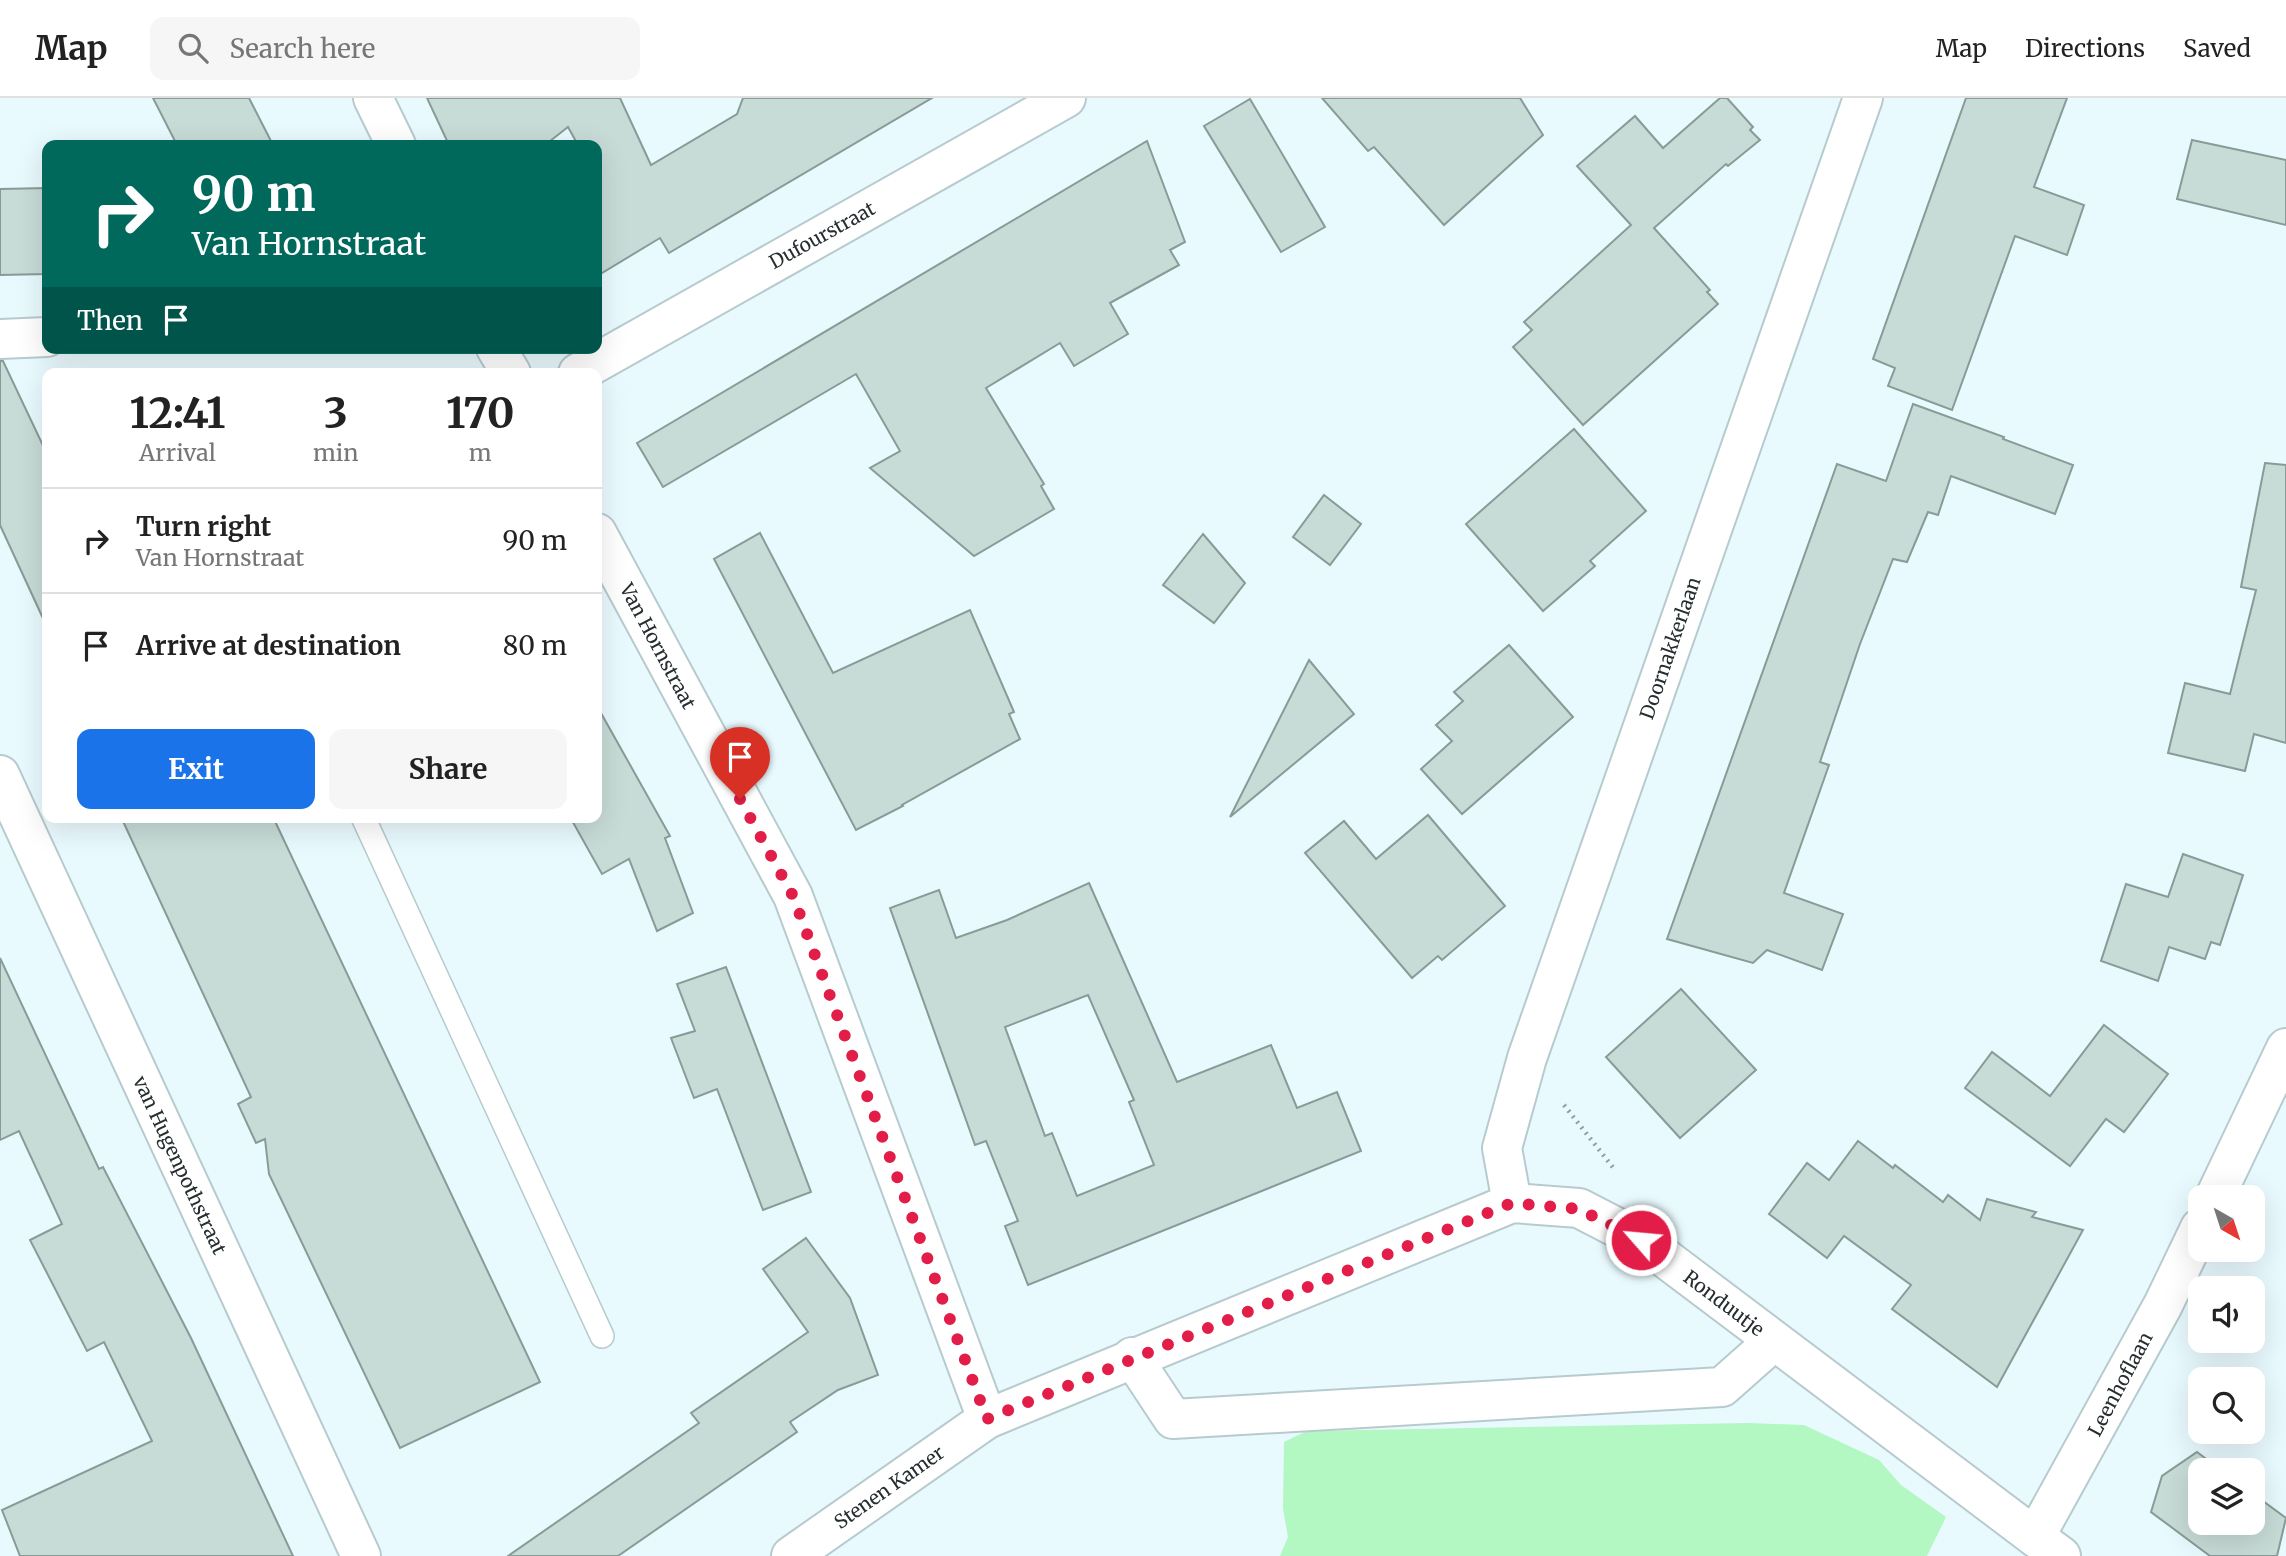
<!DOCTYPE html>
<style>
body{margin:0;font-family:Merriweather,serif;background:#f6f6f6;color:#222;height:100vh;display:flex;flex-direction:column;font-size:26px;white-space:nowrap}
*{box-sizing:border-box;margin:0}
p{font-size:23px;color:#767676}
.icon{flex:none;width:38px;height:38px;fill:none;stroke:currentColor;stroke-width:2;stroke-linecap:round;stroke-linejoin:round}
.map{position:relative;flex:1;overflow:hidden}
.details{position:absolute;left:42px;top:270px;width:560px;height:455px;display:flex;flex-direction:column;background:#fff;border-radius:14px;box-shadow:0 7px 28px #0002}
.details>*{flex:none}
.banner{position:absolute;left:42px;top:42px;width:560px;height:214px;border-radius:14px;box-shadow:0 7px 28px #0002;background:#00695c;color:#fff;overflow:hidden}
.needle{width:46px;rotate:141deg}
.fabs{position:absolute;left:2188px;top:1087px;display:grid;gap:14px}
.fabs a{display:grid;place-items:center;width:77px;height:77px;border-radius:14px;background:#fff;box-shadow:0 7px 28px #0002;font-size:35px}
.pin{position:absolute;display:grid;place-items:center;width:60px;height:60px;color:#fff;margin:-72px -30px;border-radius:50% 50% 50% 0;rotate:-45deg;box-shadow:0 0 7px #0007}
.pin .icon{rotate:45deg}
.me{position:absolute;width:77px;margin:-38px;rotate:297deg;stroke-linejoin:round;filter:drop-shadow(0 0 5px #0008)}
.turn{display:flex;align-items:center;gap:24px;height:147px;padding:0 35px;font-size:32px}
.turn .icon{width:91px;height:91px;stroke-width:2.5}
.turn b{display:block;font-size:49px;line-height:60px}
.then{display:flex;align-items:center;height:66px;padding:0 35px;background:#0003;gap:14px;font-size:26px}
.eta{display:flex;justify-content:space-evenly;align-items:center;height:119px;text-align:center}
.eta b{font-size:42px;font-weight:700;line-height:49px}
.action{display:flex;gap:14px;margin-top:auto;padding:14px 35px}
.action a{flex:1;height:80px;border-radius:14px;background:#1a73e8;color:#fff;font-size:28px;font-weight:700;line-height:80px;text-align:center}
.action a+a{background:#f6f6f6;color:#222}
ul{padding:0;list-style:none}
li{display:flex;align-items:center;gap:21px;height:105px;padding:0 35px;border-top:2px solid #e0e0e0}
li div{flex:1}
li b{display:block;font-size:26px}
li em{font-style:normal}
header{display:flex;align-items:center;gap:42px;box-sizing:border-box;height:98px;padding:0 35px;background:#fff;border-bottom:2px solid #e0e0e0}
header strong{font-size:33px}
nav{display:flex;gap:38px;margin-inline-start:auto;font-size:24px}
.search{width:490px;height:63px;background:#f6f6f6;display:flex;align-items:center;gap:18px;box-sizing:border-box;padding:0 24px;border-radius:14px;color:#767676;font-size:26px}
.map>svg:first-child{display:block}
.green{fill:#b3f7c2}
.building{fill:#c7dbd7;stroke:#889b97;stroke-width:2;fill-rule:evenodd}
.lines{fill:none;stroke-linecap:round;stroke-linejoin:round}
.service-casing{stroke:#b7cbcf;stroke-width:26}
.minor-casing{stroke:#b7cbcf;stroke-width:42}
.tertiary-casing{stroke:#b7cbcf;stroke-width:42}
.path{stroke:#929fa2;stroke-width:4.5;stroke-dasharray:2 5;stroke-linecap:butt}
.service{stroke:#fff;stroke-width:23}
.minor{stroke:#fff;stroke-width:38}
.tertiary{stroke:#fff;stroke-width:38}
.route{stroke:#e11d48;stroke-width:12;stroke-dasharray:0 21.6}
.labels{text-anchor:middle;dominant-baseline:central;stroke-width:5;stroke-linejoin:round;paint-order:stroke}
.street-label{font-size:19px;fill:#262e2f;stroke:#fff}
</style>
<header>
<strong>Map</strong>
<div class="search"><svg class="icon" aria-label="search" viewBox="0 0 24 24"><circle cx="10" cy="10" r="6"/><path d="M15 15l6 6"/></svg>Search here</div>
<nav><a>Map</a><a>Directions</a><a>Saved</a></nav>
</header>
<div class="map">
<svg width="2286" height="1458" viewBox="0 0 2286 1458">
<rect width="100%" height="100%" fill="#e9fafe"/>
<polygon class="green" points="1749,1325 1804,1327 1879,1362 1901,1387 1946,1419 1927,1458 1280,1458 1288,1439 1283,1411 1284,1344 1307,1333"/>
<g class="building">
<polygon points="153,0 249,0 273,47 177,47"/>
<polygon points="427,0 620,0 651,67 737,16 743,0 932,0 669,155 660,140 597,178 597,47 578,47 568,29 545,47 449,47"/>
<polygon points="1322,0 1520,0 1543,37 1444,127 1374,49 1368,53"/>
<polygon points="1720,0 1727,0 1753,29 1750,32 1760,42 1728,68 1726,66 1654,130 1710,192 1707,194 1718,206 1583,327 1513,249 1532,232 1524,224 1631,127 1577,68 1635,18 1663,50"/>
<polygon points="1966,0 2067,0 2034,89 2084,107 2067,157 2015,138 1952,312 1888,288 1895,270 1873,261"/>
<polygon points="1250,1 1325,129 1281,154 1204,28"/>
<polygon points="2192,42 2286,62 2286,127 2177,101"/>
<polygon points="1147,43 1185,144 1170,152 1179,167 1110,205 1128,236 1074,268 1060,245 986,290 1044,386 1041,388 1054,411 974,458 870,370 900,353 856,276 663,389 637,345"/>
<polygon points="47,90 47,176 0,177 0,91"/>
<polygon points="0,263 3,263 47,356 47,529 0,427"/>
<polygon points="1913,306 2004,339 2003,341 2073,367 2055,416 1951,378 1938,417 1928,414 1907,464 1893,461 1860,546 1820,664 1829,667 1784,795 1843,816 1822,872 1767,852 1753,865 1667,841 1837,366 1886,383"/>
<polygon points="1574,331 1646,413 1590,463 1595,468 1543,513 1466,426"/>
<polygon points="2265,365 2286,367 2286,645 2254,636 2245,673 2168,655 2185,585 2230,596 2256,492 2241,489"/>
<polygon points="1324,397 1361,426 1330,467 1293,439"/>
<polygon points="760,435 833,575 970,512 1014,614 1009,616 1020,641 902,707 903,708 856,732 714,461"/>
<polygon points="1203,436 1245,485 1214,525 1163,487"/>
<polygon points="1509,547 1573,619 1462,716 1421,671 1452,643 1436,627 1463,603 1454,594"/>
<polygon points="1309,562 1354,616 1230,719"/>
<polygon points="597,608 670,738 665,740 693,815 657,833 629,761 602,776 570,719 597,719"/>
<polygon points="1428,717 1505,808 1442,862 1438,858 1412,880 1305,755 1344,723 1376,761"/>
<polygon points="121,719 273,719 540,1284 400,1350 269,1076 265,1041 256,1045 238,1006 251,999"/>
<polygon points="2183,756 2243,777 2220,847 2211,844 2205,861 2169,849 2158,883 2101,863 2126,786 2168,799"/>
<path d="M1089 785 1177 984 1271 947 1297 1010 1337 994 1361 1053 1028 1187 1005 1128 1018 1123 986 1043 975 1047 890 810 939 792 956 840 1007 822ZM1088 897 1134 1002 1129 1004 1154 1067 1077 1098 1052 1035 1045 1038 1005 929Z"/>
<polygon points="0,860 99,1071 103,1069 191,1240 293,1458 20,1458 2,1412 152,1343 104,1244 87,1253 30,1142 62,1126 19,1033 0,1042"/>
<polygon points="726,869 811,1094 763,1112 717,991 694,1000 671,940 695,933 677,886"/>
<polygon points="1681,891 1756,972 1680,1040 1606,959"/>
<polygon points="2104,927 2168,976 2124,1034 2106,1021 2070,1068 1965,990 1992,954 2050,998"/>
<polygon points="1858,1043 1893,1070 1895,1067 1943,1104 1948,1097 1980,1122 1987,1101 2036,1114 2032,1119 2083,1132 1997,1289 1892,1211 1911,1187 1844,1138 1827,1160 1769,1116 1807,1065 1829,1082"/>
<polygon points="806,1140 850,1200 878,1277 838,1292 790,1324 797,1334 618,1458 508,1458 699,1325 691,1315 808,1234 763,1171"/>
<polygon points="2197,1354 2221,1372 2200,1372 2200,1424 2252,1424 2252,1395 2286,1420 2277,1458 2210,1458 2151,1414 2162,1378"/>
</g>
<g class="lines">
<g class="service-casing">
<polyline id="service" points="363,719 602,1238"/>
</g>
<g class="minor-casing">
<g id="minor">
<polyline points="0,241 47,239"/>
<polyline points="578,275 1066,0"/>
<polyline points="1512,1105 1502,1050 1527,960 1863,0"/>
<polyline points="1132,1259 1173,1321 1722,1289 1774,1243"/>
<polyline points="2035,1439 2061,1458"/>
</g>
</g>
<g class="tertiary-casing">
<g id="tertiary">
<polyline points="373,0 396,47"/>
<polyline points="496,250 511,275"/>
<polyline points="597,435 793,798 987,1321"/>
<polyline points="0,677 361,1458"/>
<polyline points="2215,1099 2286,950"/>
<polyline points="791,1458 987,1321 1512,1105 1579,1110 1641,1142 2035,1439 2163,1207 2200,1130"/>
</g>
</g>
<polyline class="path" points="1564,1007 1615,1072"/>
<use href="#service" class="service"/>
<use href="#minor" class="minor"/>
<use href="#tertiary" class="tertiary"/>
</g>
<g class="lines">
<polyline class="route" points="740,701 793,798 987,1321 1512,1105 1579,1111 1641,1142"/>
</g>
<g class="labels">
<g class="street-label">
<text transform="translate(822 137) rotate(-29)">Dufourstraat</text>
<text transform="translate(658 548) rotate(62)">Van Hornstraat</text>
<text transform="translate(1670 550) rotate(-71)">Doornakkerlaan</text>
<text transform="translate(180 1067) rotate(65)">van Hugenpothstraat</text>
<text transform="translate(1724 1205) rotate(37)">Ronduutje</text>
<text transform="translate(2120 1286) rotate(-62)">Leenhoflaan</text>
<text transform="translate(889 1389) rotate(-35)">Stenen Kamer</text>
</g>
</g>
</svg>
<div class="fabs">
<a><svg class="needle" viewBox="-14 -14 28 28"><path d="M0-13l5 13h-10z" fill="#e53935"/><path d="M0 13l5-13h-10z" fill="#767676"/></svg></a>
<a><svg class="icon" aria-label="sound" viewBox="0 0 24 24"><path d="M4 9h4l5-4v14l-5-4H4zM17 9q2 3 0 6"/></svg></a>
<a><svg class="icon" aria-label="search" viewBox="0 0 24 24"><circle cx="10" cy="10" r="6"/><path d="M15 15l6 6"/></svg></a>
<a><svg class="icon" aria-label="layers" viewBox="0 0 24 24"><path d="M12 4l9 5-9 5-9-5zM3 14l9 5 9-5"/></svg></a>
</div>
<div class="pin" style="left:740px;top:701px;background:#d93025"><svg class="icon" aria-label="arrive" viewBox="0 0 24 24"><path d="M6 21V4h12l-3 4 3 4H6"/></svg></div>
<svg class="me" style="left:1641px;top:1142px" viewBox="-20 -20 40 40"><circle r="17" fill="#e11d48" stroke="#fff" stroke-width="3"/><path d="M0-11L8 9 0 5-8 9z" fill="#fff"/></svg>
<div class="banner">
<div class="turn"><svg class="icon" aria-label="right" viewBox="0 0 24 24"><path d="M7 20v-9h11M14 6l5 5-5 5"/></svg><div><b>90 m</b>Van Hornstraat</div></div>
<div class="then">Then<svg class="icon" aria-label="arrive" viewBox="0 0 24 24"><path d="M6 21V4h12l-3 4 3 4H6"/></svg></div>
</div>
<section class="details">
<div class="eta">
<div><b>12:41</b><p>Arrival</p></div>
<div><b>3</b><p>min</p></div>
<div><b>170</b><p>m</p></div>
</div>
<ul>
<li><svg class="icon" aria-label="right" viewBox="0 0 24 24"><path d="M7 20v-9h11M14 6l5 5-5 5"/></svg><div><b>Turn right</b><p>Van Hornstraat</p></div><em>90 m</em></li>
<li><svg class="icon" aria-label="arrive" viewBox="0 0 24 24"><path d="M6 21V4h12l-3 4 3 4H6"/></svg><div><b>Arrive at destination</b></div><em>80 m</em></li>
</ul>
<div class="action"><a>Exit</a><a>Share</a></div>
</section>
</div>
